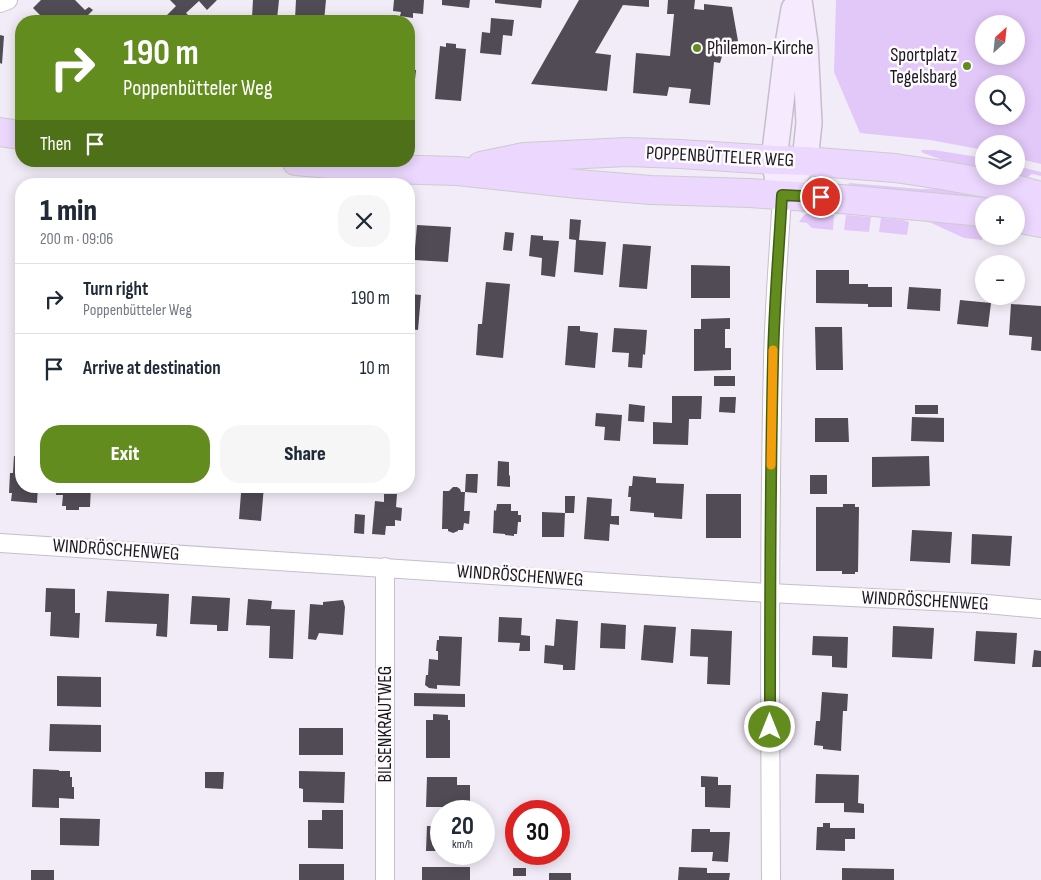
<!DOCTYPE html>
<meta charset="utf-8">
<style>
body{margin:0;font-family:"Sofia Sans Condensed",sans-serif;background:#f6f6f7;color:#1f2937;height:100vh;display:flex;flex-direction:column;font-size:19px;white-space:nowrap}
*{box-sizing:border-box;margin:0}
p{font-size:16px;color:#747a83}
.icon{flex:none;width:28px;height:28px;fill:none;stroke:currentColor;stroke-width:2;stroke-linecap:round;stroke-linejoin:round}
.map{position:relative;flex:1;overflow:hidden}
.side{position:absolute;left:15px;top:178px;width:400px;height:315px;display:flex;flex-direction:column;background:#fff;border-radius:20px;box-shadow:0 2px 12px #0003}
.side>*{flex:none}
.hud{position:absolute;left:15px;top:15px;width:400px;height:152px;border-radius:20px;box-shadow:0 2px 12px #0003;background:#628d1e;color:#fff;overflow:hidden}
.needle{width:32px;rotate:27deg}
.fabs{position:absolute;left:975px;top:15px;display:grid;gap:10px}
.fabs a{display:grid;place-items:center;width:50px;height:50px;border-radius:50%;background:#fff;box-shadow:0 2px 12px #0003;font-size:25px}
.speed{position:absolute;left:430px;top:800px;display:flex;gap:10px;font-size:25px;font-weight:700;text-align:center}
.speed>*{display:grid;place-content:center;width:65px;height:65px;border-radius:50%;background:#fff;box-shadow:0 2px 12px #0003;line-height:1}
.speed small{font-size:12px;font-weight:400}
.speed .limit{border:8px solid #d22;background:#fff;color:#111}
.pin{position:absolute;display:grid;place-items:center;width:42px;height:42px;color:#fff;margin:-21px;border:2px solid #fff;border-radius:50%;box-shadow:0 1px 5px #0007}
.me{position:absolute;width:55px;margin:-28px;rotate:0deg;stroke-linejoin:round;filter:drop-shadow(0 0 4px #0008)}
.turn{display:flex;align-items:center;gap:18px;height:105px;padding:0 25px;font-size:22px}
.turn .icon{width:65px;height:65px;stroke-width:2.5}
.turn b{display:block;font-size:35px;line-height:42px}
.then{display:flex;align-items:center;height:48px;padding:0 25px;background:#0003;gap:10px;font-size:19px}
.round{display:grid;place-items:center;flex:none;width:52px;height:52px;border-radius:20px;background:#f6f6f7}
.headline{display:flex;align-items:center;justify-content:space-between;height:85px;padding:0 25px}
h1{font-size:30px;font-weight:800;line-height:38px}
.cta{display:flex;gap:10px;margin-top:auto;padding:10px 25px}
.cta a{flex:1;height:58px;border-radius:20px;background:#628d1e;color:#fff;font-size:20px;font-weight:800;line-height:58px;text-align:center}
.cta a+a{background:#f6f6f7;color:#1f2937}
ul{padding:0;list-style:none}
li{display:flex;align-items:center;gap:15px;height:70px;padding:0 25px;border-top:1px solid #e0e1e3}
li div{flex:1}
li b{display:block;font-size:19px}
li em{font-style:normal}
.map>svg:first-child{display:block}
.green{fill:#e2c7f9;fill-rule:evenodd}
.building{fill:#504b55}
.lines{fill:none;stroke-linecap:round;stroke-linejoin:round}
.street-casing{stroke:#c5bfcb;stroke-width:20}
.secondary-casing{stroke:#c5bfcb;stroke-width:28}
.primary-casing{stroke:#cdcccd;stroke-width:30}
.street{stroke:#fff;stroke-width:18}
.secondary{stroke:#f6ebfe;stroke-width:25}
.primary{stroke:#ecd7fe;stroke-width:28}
.route-casing{stroke:#405c14;stroke-width:12}
.route{stroke:#628d1e;stroke-width:9}
.slow{stroke:#f59e0b;stroke-width:9}
.poi-dot{fill:#628d1e;stroke:#fdfbfe;stroke-width:2}
.labels{text-anchor:middle;dominant-baseline:central;stroke-width:5;stroke-linejoin:round;paint-order:stroke}
.poi-label{font-size:19px;fill:#1b181d;stroke:#fdfbfe;text-anchor:start}
.street-label{font-size:19px;fill:#1b181d;stroke:#fdfbfe}
</style>
<div class="map">
<svg width="1041" height="880" viewBox="0 0 1041 880">
<rect width="100%" height="100%" fill="#f2ecf8"/>
<g class="green">
<path d="M836 0H1041V164L1016 158V144H984V150L930 140 860 133 834 72ZM984 24H1016V56H984ZM984 84H1016V116H984Z"/>
<polygon points="922,150 934,150 984,158 984,170 942,160 921,152"/>
<polygon points="1016,166 1041,172 1041,176 1032,174 1025,179 1016,176"/>
<polygon points="849,183 921,189 951,188 1041,207 1016,207 1016,204 993,204 848,188"/>
<polygon points="811,212 834,215 833,230 812,228 807,223 799,222 804,215"/>
<polygon points="846,215 871,217 869,232 844,230"/>
<polygon points="881,218 903,220 909,222 907,235 879,232"/>
<polygon points="925,220 976,223 984,229 982,240 964,238"/>
</g>
<g class="building">
<polygon points="41,0 75,0 85,10 89,7 93,10 88,15 94,21 44,21 45,20 33,8"/>
<polygon points="170,0 217,0 207,10 199,1 186,13 194,21 171,21 166,16 176,6"/>
<polygon points="253,0 279,0 277,19 252,17"/>
<polygon points="296,0 326,0 324,21 295,19"/>
<polygon points="394,0 424,0 423,14 413,13 413,18 400,16 401,12 393,11"/>
<polygon points="442,0 470,0 469,8 442,5"/>
<polygon points="495,0 542,0 541,8 495,3"/>
<polygon points="579,0 649,0 649,7 623,5 595,53 611,55 607,91 531,84"/>
<polygon points="668,0 695,0 694,9 704,10 704,4 732,7 738,41 726,43 720,63 714,62 710,105 689,103 691,89 669,87 667,96 633,93 636,53 670,56 674,14 667,14"/>
<polygon points="491,18 514,20 512,36 503,35 501,55 480,53 482,32 490,33"/>
<polygon points="0,35 4,36 2,64 0,63"/>
<polygon points="446,43 456,44 456,48 466,49 461,101 435,99 440,46 446,47"/>
<polygon points="409,69 416,70 413,98 409,97"/>
<polygon points="570,219 581,220 579,240 606,242 603,275 574,272 576,240 569,239"/>
<polygon points="417,225 451,227 448,262 414,260"/>
<polygon points="505,232 514,233 512,251 503,250"/>
<polygon points="531,235 543,236 543,240 559,241 555,277 541,275 542,258 529,256"/>
<polygon points="623,244 651,246 647,289 619,287"/>
<polygon points="691,265 730,266 730,298 691,298"/>
<polygon points="816,270 849,270 849,284 868,284 868,287 892,287 892,307 868,307 868,304 816,303"/>
<polygon points="486,282 510,284 503,358 476,355 478,324 482,324"/>
<polygon points="909,287 941,289 940,311 907,309"/>
<polygon points="409,294 421,295 418,330 409,329"/>
<polygon points="960,300 991,303 988,327 957,324"/>
<polygon points="1011,304 1041,306 1041,351 1031,350 1032,337 1009,335"/>
<polygon points="730,318 730,329 725,329 725,348 731,348 731,370 694,371 694,329 701,329 701,319"/>
<polygon points="568,326 580,326 580,331 598,333 595,368 565,365"/>
<polygon points="815,327 842,327 843,370 816,370"/>
<polygon points="614,328 647,330 645,355 643,354 642,368 628,367 629,353 612,352"/>
<rect x="714" y="376" width="21" height="10"/>
<polygon points="672,396 702,396 701,419 689,419 688,445 653,444 653,422 672,423"/>
<polygon points="720,397 736,397 735,413 719,412"/>
<polygon points="629,404 645,406 644,422 628,421"/>
<rect x="915" y="405" width="23" height="9"/>
<polygon points="596,413 622,415 620,441 604,440 605,427 595,426"/>
<polygon points="912,417 944,418 944,442 911,441"/>
<polygon points="815,418 848,418 849,442 815,442"/>
<polygon points="14,456 21,457 21,486 38,486 37,503 11,501 12,493 9,493 10,473 13,473"/>
<polygon points="929,456 930,486 872,487 872,457"/>
<polygon points="498,461 509,462 509,475 510,476 510,487 497,486"/>
<polygon points="466,474 478,474 477,493 465,492 464,511 470,511 469,524 464,523 463,530 458,530 458,531 453,533 448,531 448,529 442,529 443,491 449,491 453,487 457,487 460,489 461,492 465,492"/>
<rect x="810" y="475" width="17" height="19"/>
<polygon points="633,476 656,478 656,483 684,484 682,519 654,517 654,513 630,511 631,497 628,497 629,486 632,486"/>
<polygon points="56,486 91,486 90,507 79,507 79,510 66,510 66,506 62,506 63,495 56,495"/>
<polygon points="239,486 264,486 261,521 239,519 241,493 238,493"/>
<polygon points="290,486 309,486 309,490 290,489"/>
<polygon points="384,494 397,494 396,507 402,508 401,521 395,520 395,526 386,526 385,535 372,534 375,501 384,502"/>
<rect x="706" y="494" width="35" height="44"/>
<polygon points="565,496 575,496 574,513 565,513 564,537 542,537 542,512 565,513"/>
<polygon points="587,497 612,499 611,516 619,516 619,525 610,524 609,541 584,539"/>
<polygon points="497,504 511,504 511,511 518,511 518,515 521,515 521,522 518,522 517,534 514,534 514,536 505,535 505,534 493,533 494,510 496,511"/>
<polygon points="843,504 855,504 855,507 859,507 858,572 855,572 855,574 842,574 842,571 816,571 816,507 843,507"/>
<polygon points="355,514 365,515 364,534 354,533"/>
<polygon points="912,530 952,532 950,563 910,561"/>
<polygon points="972,534 1012,536 1010,566 971,564"/>
<polygon points="46,588 75,589 75,613 80,613 79,638 50,636 51,612 45,612"/>
<polygon points="107,591 169,594 167,637 156,636 157,624 105,622"/>
<polygon points="192,596 230,598 228,631 217,631 217,625 190,624"/>
<polygon points="248,599 272,601 271,609 295,610 293,659 269,658 270,626 246,625"/>
<polygon points="343,600 345,607 343,635 319,633 316,640 308,639 310,604 323,605 323,602"/>
<polygon points="499,617 522,618 521,635 530,636 530,651 519,651 520,643 498,642"/>
<polygon points="556,619 578,621 575,670 563,670 563,665 544,663 545,645 554,646"/>
<polygon points="601,623 626,625 625,649 600,648"/>
<polygon points="644,625 676,627 673,663 641,660"/>
<polygon points="893,626 934,628 932,659 892,657"/>
<polygon points="691,629 732,631 730,685 707,684 708,657 690,656"/>
<polygon points="976,631 1017,633 1015,664 974,661"/>
<polygon points="439,636 462,637 460,686 437,685 437,689 429,688 425,685 426,675 428,675 429,659 438,660 438,651 436,651 437,640 439,640"/>
<polygon points="813,636 848,637 847,668 832,667 832,656 812,655"/>
<polygon points="1034,650 1041,651 1041,667 1032,667"/>
<polygon points="57,676 101,677 101,707 57,706"/>
<polygon points="822,692 848,694 847,711 843,711 841,751 823,749 823,746 814,745 816,721 820,721"/>
<polygon points="414,693 465,694 465,707 414,706"/>
<polygon points="433,714 448,715 448,720 450,720 450,758 426,758 426,720 433,720"/>
<polygon points="50,724 101,725 101,752 49,751"/>
<rect x="299" y="728" width="44" height="27"/>
<polygon points="33,769 59,770 59,771 70,771 70,777 72,777 72,787 74,787 74,799 59,798 59,808 32,807"/>
<polygon points="299,771 345,772 344,803 303,802 303,789 299,788"/>
<polygon points="205,772 224,772 223,789 205,788"/>
<polygon points="816,774 859,775 858,803 864,804 864,813 844,812 844,803 815,803"/>
<polygon points="701,776 718,777 718,785 731,785 730,808 705,807 705,787 701,787"/>
<polygon points="427,777 457,777 457,785 470,785 470,803 457,803 457,807 426,807"/>
<polygon points="322,810 343,810 343,849 308,848 308,820 322,820"/>
<polygon points="60,818 100,819 99,846 60,845"/>
<polygon points="823,823 830,823 830,828 855,828 855,839 845,839 845,851 816,850 817,827 823,827"/>
<polygon points="427,826 441,826 441,851 426,851"/>
<polygon points="692,829 710,829 710,832 730,832 728,862 712,861 713,852 691,852"/>
<rect x="299" y="864" width="45" height="16"/>
<rect x="422" y="867" width="48" height="13"/>
<polygon points="679,867 707,868 707,873 730,873 729,880 678,880"/>
<rect x="513" y="868" width="13" height="8"/>
<polygon points="842,868 894,869 894,880 842,880"/>
<rect x="31" y="870" width="23" height="10"/>
<rect x="549" y="873" width="22" height="7"/>
</g>
<g class="lines">
<g class="street-casing">
<g id="street">
<polyline points="0,3 8,0"/>
<polyline points="0,543 769,593 975,603 1041,609"/>
<polyline points="385,880 385,567"/>
<path d="M771 880C770 707 769 534 773 361 774 306 779 250 782 195"/>
</g>
</g>
<g class="secondary-casing">
<g id="secondary">
<polyline points="778,180 774,160 788,44 794,9"/>
<polyline points="782,195 805,161 809,123 805,43 799,0"/>
</g>
</g>
<g class="primary-casing">
<g id="primary">
<polyline points="0,132 21,135"/>
<polyline points="296,161 387,169 457,171 578,184 651,190 749,193 841,199 984,212"/>
<polyline points="481,166 524,157 627,152 680,154 774,160 805,161 895,168 942,175 1007,187 1041,196"/>
<polyline points="1016,218 1041,223"/>
</g>
</g>
<use href="#street" class="street"/>
<use href="#secondary" class="secondary"/>
<use href="#primary" class="primary"/>
</g>
<g class="lines">
<g class="route-casing">
<path id="route" d="M770 727C770 605 770 483 773 361 774 305 779 250 782 195L821 197"/>
</g>
<use href="#route" class="route"/>
<polyline class="slow" points="771,465 773,350"/>
</g>
<g class="poi-dot">
<circle cx="697" cy="48" r="5"/>
<circle cx="967" cy="66" r="5"/>
</g>
<g class="labels">
<g class="poi-label">
<text x="707" y="48">Philemon-Kirche</text>
<text x="957" y="55" text-anchor="end">Sportplatz<tspan x="957" dy="22">Tegelsbarg</tspan></text>
</g>
<g class="street-label">
<text transform="translate(720 157) rotate(3)">POPPENBÜTTELER WEG</text>
<text transform="translate(116 550) rotate(4)">WINDRÖSCHENWEG</text>
<text transform="translate(520 576) rotate(4)">WINDRÖSCHENWEG</text>
<text transform="translate(925 601) rotate(3)">WINDRÖSCHENWEG</text>
<text transform="translate(385 724) rotate(-90)">BILSENKRAUTWEG</text>
</g>
</g>
</svg>
<div class="fabs">
<a><svg class="needle" viewBox="-14 -14 28 28"><path d="M0-13l5 13h-10z" fill="#e53935"/><path d="M0 13l5-13h-10z" fill="#747a83"/></svg></a>
<a><svg class="icon" aria-label="search" viewBox="0 0 24 24"><circle cx="10" cy="10" r="6"/><path d="M15 15l6 6"/></svg></a>
<a><svg class="icon" aria-label="layers" viewBox="0 0 24 24"><path d="M12 4l9 5-9 5-9-5zM3 14l9 5 9-5"/></svg></a>
<a>+</a>
<a>−</a>
</div>
<div class="speed"><div>20<small>km/h</small></div><div class="limit">30</div></div>
<div class="pin" style="left:821px;top:197px;background:#d93025"><svg class="icon" aria-label="arrive" viewBox="0 0 24 24"><path d="M6 21V4h12l-3 4 3 4H6"/></svg></div>
<svg class="me" style="left:770px;top:727px" viewBox="-20 -20 40 40"><circle r="17" fill="#628d1e" stroke="#fff" stroke-width="3"/><path d="M0-11L8 9 0 5-8 9z" fill="#fff"/></svg>
<div class="hud">
<div class="turn"><svg class="icon" aria-label="right" viewBox="0 0 24 24"><path d="M7 20v-9h11M14 6l5 5-5 5"/></svg><div><b>190 m</b>Poppenbütteler Weg</div></div>
<div class="then">Then<svg class="icon" aria-label="arrive" viewBox="0 0 24 24"><path d="M6 21V4h12l-3 4 3 4H6"/></svg></div>
</div>
<section class="side">
<div class="headline"><div><h1>1 min</h1><p>200 m · 09:06</p></div><a class="round"><svg class="icon" aria-label="close" viewBox="0 0 24 24"><path d="M6 6l12 12M18 6L6 18"/></svg></a></div>
<ul>
<li><svg class="icon" aria-label="right" viewBox="0 0 24 24"><path d="M7 20v-9h11M14 6l5 5-5 5"/></svg><div><b>Turn right</b><p>Poppenbütteler Weg</p></div><em>190 m</em></li>
<li><svg class="icon" aria-label="arrive" viewBox="0 0 24 24"><path d="M6 21V4h12l-3 4 3 4H6"/></svg><div><b>Arrive at destination</b></div><em>10 m</em></li>
</ul>
<div class="cta"><a>Exit</a><a>Share</a></div>
</section>
</div>
